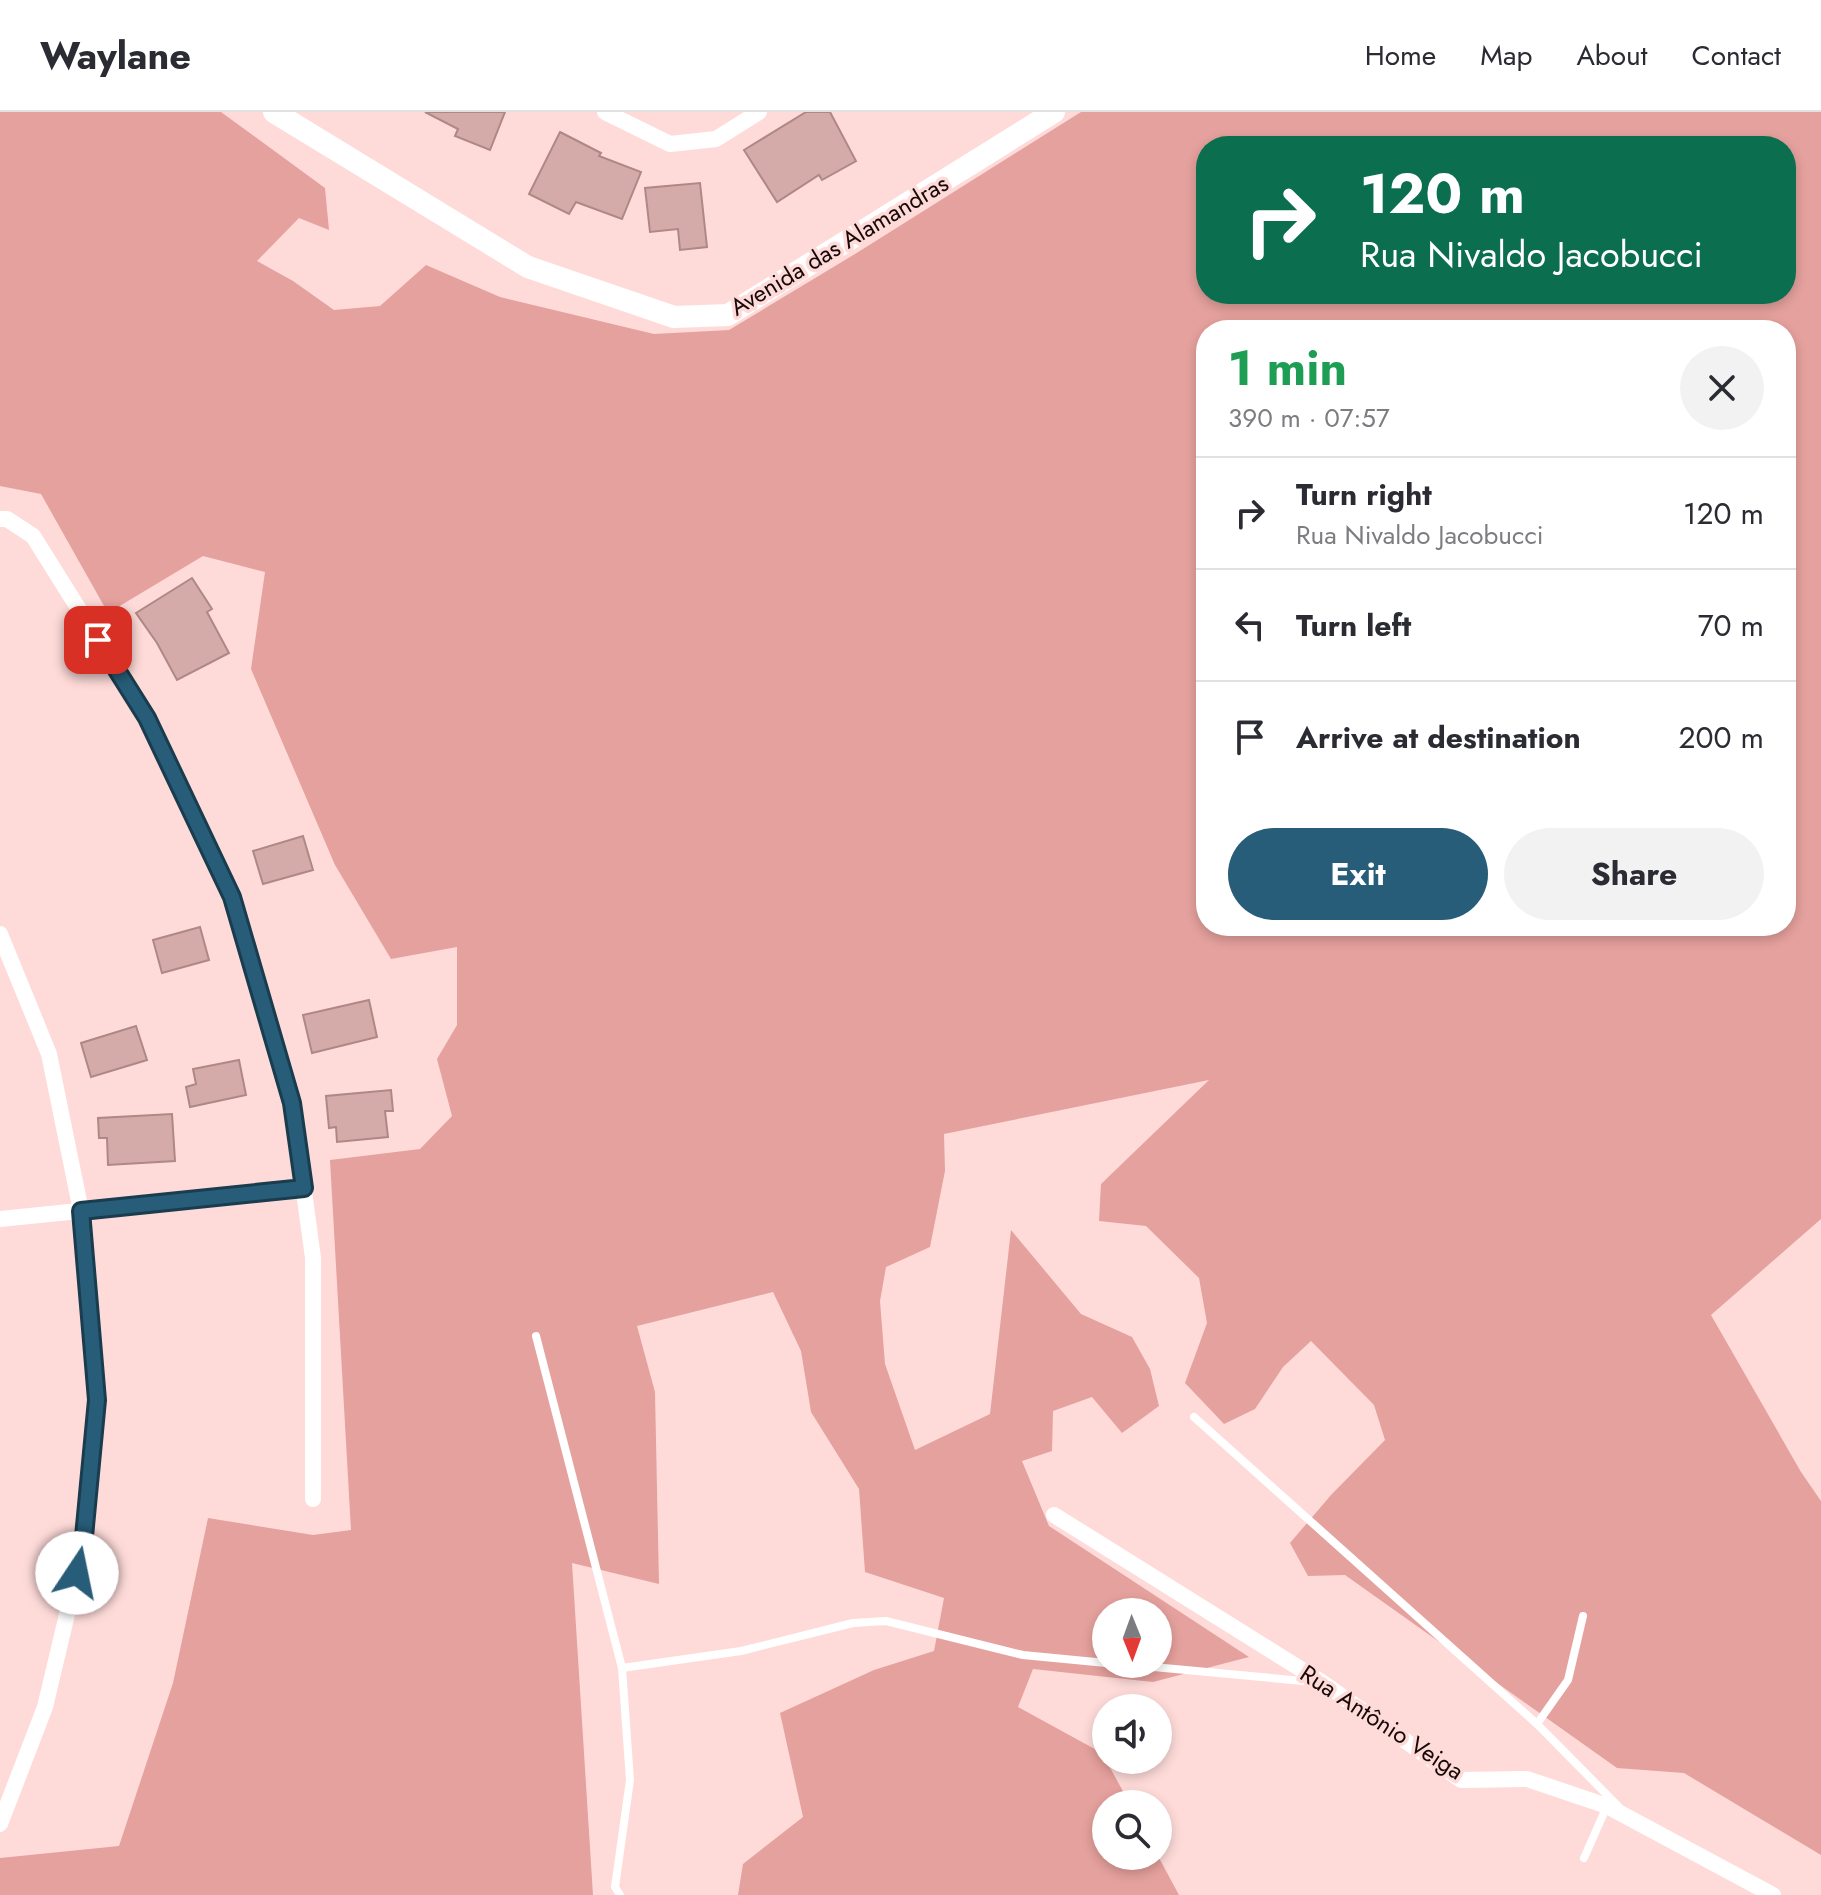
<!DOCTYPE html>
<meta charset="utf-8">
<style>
body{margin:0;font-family:Jost,sans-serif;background:#f2f2f3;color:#2b2b33;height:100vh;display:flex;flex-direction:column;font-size:30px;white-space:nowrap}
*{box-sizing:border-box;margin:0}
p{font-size:26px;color:#7c7c81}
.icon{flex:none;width:44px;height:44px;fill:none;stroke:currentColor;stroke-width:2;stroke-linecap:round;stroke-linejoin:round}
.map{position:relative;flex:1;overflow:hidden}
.side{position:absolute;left:1196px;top:208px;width:600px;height:616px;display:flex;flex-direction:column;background:#fff;border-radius:32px;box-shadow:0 4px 12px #0003}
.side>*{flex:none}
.banner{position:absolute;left:1196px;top:24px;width:600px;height:168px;border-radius:32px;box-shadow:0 4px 12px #0003;background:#0b6e4f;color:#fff;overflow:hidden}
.needle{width:52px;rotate:179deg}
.fabs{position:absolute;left:1092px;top:1486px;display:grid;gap:16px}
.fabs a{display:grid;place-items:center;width:80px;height:80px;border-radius:50%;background:#fff;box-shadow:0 4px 12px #0003;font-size:40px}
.pin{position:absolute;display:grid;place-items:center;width:68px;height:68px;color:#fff;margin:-34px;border-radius:16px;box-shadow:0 4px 12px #0006}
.me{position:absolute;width:88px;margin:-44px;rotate:11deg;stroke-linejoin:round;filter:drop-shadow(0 0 6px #0008)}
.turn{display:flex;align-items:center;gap:28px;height:168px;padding:0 32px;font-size:36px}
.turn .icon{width:104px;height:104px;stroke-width:2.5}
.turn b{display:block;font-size:56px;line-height:68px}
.round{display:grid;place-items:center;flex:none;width:84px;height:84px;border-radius:42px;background:#f2f2f3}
.summary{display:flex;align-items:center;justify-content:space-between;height:136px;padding:0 32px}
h1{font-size:48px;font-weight:700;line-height:60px;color:#1e9e55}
.primary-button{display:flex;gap:16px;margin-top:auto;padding:16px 32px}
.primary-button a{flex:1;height:92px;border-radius:48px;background:#275d78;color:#fff;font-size:32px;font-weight:700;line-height:92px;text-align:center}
.primary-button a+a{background:#f2f2f3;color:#2b2b33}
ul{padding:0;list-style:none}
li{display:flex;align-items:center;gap:24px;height:112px;padding:0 32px;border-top:2px solid #e1e1e2}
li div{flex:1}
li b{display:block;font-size:30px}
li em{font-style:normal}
header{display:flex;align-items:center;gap:48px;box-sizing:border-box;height:112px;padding:0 40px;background:#fff;border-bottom:2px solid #e1e1e2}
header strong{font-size:38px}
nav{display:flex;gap:44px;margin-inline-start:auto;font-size:28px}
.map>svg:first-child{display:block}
.green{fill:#e5a19d;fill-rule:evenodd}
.building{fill:#d4aba8;stroke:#af8885;stroke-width:2}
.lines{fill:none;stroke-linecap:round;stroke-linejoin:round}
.lane{stroke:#fff;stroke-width:8}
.street{stroke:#fff;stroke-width:16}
.secondary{stroke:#fff;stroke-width:22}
.route-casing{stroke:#193c4e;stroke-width:20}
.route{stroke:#275d78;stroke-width:14}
.labels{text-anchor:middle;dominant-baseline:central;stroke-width:7;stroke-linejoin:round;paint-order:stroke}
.street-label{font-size:24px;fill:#160908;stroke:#fedbd9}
</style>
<header>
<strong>Waylane</strong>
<nav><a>Home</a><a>Map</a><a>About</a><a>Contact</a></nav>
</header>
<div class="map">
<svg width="1821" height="1783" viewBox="0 0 1821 1783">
<rect width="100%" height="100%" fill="#fedbd9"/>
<path class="green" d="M0 0H221L325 76 329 118 299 106 257 149 293 169 334 198 380 194 426 153 500 185 654 222 729 218 855 142 1081 0H1821V1107L1711 1203 1801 1360 1821 1389V1743L1684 1661 1617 1656 1345 1463 1308 1464 1290 1431 1331 1383 1385 1328 1374 1293 1311 1229 1283 1255 1255 1297 1224 1312 1185 1271 1207 1211 1199 1166 1146 1114 1099 1109 1101 1072 1209 968 944 1022 945 1059 930 1135 886 1155 880 1189 885 1252 915 1338 990 1302 1011 1118 1081 1202 1132 1225 1150 1257 1159 1294 1122 1321 1092 1285 1053 1299 1052 1339 1022 1349 1049 1414 1249 1545 1153 1570 1033 1557 1018 1595 1102 1641 1130 1692H1106V1744H1158L1179 1783H738L743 1752 803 1705 780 1601 874 1558 934 1539 944 1486 865 1460 859 1377 811 1300 801 1239 773 1180 637 1214 655 1280 659 1472 572 1451 593 1783H0V1746L119 1734 173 1571 208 1406 313 1423 351 1418 330 1048 420 1037 452 1004 437 947 457 913V835L391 847 335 753 251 557 265 460 203 444 108 501 41 382 0 374ZM1206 34H1786V182H1206ZM1206 218H1786V814H1206ZM1106 1500H1158V1552H1106Z"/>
<g class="building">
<polygon points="425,0 505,0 490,38 455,24 458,17"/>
<polygon points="806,0 830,0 856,49 822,68 819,63 777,90 744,38"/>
<polygon points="560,20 601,41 599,44 641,60 622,107 576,90 569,102 529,82"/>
<polygon points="700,71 707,135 680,138 678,117 650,120 645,76"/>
<polygon points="192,466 212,497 207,500 229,541 177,568 157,531 136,501"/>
<polygon points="303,724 313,758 263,772 253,739"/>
<polygon points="200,815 209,848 162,861 153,828"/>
<polygon points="369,888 377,925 312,941 303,903"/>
<polygon points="136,914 147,948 91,965 81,931"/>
<polygon points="239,948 246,983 190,995 186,975 196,972 193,957"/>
<polygon points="391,978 393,999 385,999 388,1025 337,1030 336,1015 329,1016 326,984"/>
<polygon points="172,1002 175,1049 108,1053 107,1026 99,1026 98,1006"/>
</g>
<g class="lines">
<g class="lane">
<polyline points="536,1224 622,1556 630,1668 615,1775 620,1783"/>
<polyline points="1194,1305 1537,1612 1619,1695"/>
<polyline points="1121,1552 1314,1570"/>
<polyline points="622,1556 741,1539 853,1511 886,1509 1023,1543 1106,1551"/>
<polyline points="1537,1612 1568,1568 1583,1504"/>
<polyline points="1584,1746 1607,1694"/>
</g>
<g class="street">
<polyline points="605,0 670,32 716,27 759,0"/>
<polyline points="0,407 7,407 33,424 147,606 232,785 292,991 313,1146 313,1387"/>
<polyline points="0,822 49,942 81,1099 97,1288 83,1435 45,1595 0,1712"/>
<polyline points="0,1107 304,1076"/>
<polyline points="1054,1403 1323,1571 1461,1668 1527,1667 1607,1694 1773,1783"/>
</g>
<polyline class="secondary" points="274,0 528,155 674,205 728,203 1054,0"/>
</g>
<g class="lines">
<g class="route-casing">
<polyline id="route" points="77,1461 83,1435 97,1288 81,1099 304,1076 292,991 232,785 147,606 98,528"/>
</g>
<use href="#route" class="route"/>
</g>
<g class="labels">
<g class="street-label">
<text transform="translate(839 133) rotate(-31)">Avenida das Alamandras</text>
<text transform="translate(1382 1610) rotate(33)">Rua Antônio Veiga</text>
</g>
</g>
</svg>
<div class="fabs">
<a><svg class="needle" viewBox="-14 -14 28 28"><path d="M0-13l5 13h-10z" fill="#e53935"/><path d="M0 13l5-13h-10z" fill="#7c7c81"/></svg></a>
<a><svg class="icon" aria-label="sound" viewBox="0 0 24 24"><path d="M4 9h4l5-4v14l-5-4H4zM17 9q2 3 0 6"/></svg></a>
<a><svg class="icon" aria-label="search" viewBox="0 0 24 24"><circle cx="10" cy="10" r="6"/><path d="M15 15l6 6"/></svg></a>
</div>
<div class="pin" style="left:98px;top:528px;background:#d93025"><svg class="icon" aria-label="arrive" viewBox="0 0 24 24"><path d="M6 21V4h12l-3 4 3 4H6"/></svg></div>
<svg class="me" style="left:77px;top:1461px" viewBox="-20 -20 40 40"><circle r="19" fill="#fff"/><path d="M0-13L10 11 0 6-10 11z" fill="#275d78"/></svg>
<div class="banner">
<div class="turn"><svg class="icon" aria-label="right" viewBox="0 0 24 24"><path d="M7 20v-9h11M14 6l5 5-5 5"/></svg><div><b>120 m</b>Rua Nivaldo Jacobucci</div></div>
</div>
<section class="side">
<div class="summary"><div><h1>1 min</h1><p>390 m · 07:57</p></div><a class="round"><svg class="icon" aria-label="close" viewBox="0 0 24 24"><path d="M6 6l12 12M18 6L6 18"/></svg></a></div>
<ul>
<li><svg class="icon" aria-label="right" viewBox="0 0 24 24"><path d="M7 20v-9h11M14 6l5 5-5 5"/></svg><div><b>Turn right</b><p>Rua Nivaldo Jacobucci</p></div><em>120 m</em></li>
<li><svg class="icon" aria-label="left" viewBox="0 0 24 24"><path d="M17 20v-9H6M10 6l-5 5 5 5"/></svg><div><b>Turn left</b></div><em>70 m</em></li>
<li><svg class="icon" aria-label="arrive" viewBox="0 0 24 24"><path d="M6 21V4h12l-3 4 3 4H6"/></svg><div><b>Arrive at destination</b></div><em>200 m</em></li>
</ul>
<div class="primary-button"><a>Exit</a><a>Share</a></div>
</section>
</div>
